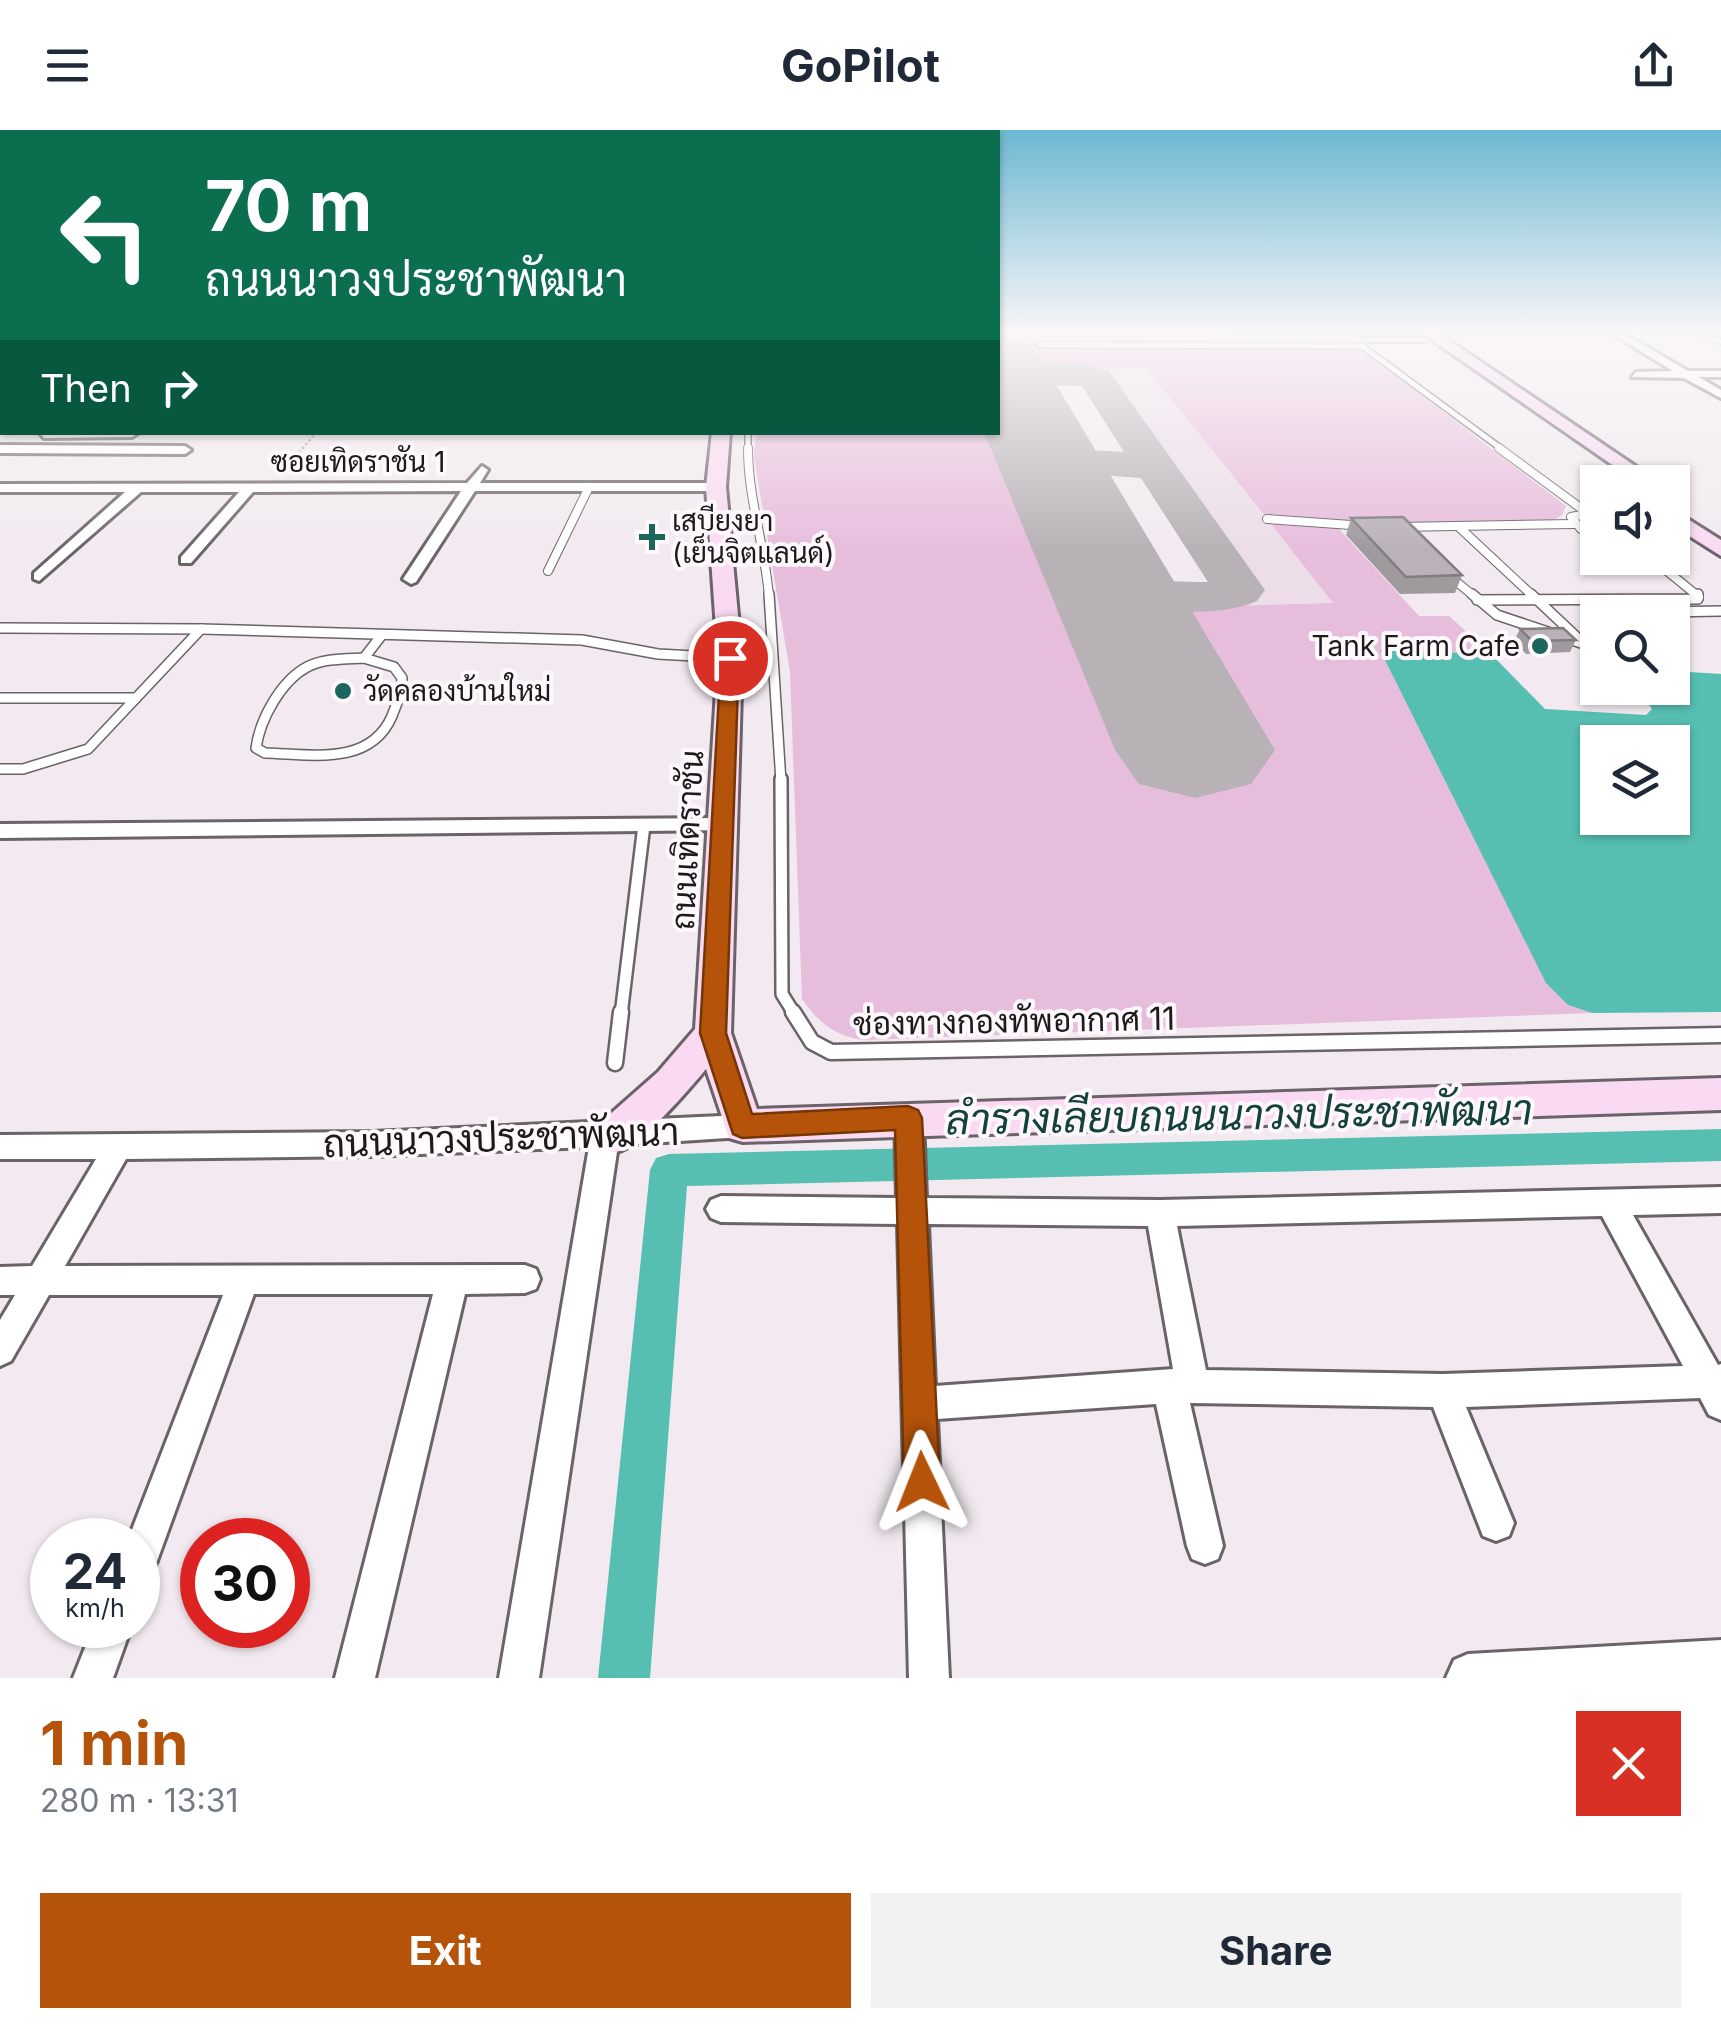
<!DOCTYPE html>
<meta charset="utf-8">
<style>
body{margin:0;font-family:Inter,Sarabun,sans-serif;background:#f2f2f3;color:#1f2937;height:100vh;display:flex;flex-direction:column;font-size:38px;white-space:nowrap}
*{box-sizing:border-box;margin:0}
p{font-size:32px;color:#747a83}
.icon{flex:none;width:55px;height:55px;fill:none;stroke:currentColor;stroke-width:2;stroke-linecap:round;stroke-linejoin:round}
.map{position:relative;height:1548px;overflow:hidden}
.details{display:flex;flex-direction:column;background:#fff;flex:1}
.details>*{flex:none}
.banner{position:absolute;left:0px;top:0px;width:1000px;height:305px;box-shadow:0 2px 8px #0004;background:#0b6e4f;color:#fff;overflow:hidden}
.tools{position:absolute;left:1580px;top:335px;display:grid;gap:20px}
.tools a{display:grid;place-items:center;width:110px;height:110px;border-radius:0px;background:#fff;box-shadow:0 2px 8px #0004;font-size:50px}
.speed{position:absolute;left:30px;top:1388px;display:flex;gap:20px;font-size:50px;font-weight:700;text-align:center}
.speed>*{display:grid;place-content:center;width:130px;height:130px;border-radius:50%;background:#fff;box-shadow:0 2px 8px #0004;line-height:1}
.speed small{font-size:25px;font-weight:400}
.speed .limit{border:15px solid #d22;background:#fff;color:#111}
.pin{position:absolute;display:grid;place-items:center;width:85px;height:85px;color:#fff;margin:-42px;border:5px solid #fff;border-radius:50%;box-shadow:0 2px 10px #0007}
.me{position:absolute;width:110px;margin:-55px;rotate:358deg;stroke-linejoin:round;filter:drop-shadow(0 0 8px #0008)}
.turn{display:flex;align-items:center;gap:35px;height:210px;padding:0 40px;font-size:45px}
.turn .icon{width:130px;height:130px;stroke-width:2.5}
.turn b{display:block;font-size:70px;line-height:85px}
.then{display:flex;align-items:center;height:95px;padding:0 40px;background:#0003;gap:20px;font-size:38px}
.round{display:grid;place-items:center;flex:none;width:105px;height:105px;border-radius:0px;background:#f2f2f3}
.overview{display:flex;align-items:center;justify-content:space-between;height:170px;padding:0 40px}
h1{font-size:60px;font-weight:700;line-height:75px;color:#b45309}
.action{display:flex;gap:20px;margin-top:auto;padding:20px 40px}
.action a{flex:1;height:115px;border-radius:0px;background:#b45309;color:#fff;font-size:40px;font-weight:700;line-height:115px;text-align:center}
.action a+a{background:#f2f2f3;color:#1f2937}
header{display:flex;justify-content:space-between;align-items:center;height:130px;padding:0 40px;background:#fff;font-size:45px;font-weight:700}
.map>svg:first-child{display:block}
.built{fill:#ecdde8}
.green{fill:#e7bddc}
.water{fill:#56bfb1;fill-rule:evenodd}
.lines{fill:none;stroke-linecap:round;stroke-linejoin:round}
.canal{fill:#56bfb1;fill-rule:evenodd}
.taxiway{fill:#b8b2b6;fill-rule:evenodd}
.runway{fill:#b8b2b6;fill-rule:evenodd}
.lane-far4-casing{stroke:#6a6368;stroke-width:8}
.lane-far3-casing{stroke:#6a6368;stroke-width:10}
.lane-far2-casing{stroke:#6a6368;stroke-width:12}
.lane-far1-casing{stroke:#6a6368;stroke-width:16}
.lane-casing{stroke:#6a6368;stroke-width:19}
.street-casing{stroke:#6a6368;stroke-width:6}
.secondary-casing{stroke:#6a6368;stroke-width:6}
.path{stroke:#aaa4a9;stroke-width:2.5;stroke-dasharray:2.5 2.5;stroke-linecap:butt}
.lane-far4{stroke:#fff;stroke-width:5}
.lane-far3{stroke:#fff;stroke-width:8}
.lane-far2{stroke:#fff;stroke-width:9}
.lane-far1{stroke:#fff;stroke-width:11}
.lane{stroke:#fff;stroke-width:14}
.street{fill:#fff;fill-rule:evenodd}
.secondary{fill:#fadaf3;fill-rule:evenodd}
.wall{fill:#a0999e}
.building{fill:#bab2b8;stroke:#827d81;stroke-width:2.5}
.route{fill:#b45309;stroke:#753606;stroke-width:2.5}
.poi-dot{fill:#1d665e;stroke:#fef8fd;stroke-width:4}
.labels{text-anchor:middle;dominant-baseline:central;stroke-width:8;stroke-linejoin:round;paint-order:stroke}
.far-street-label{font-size:28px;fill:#1d1a1c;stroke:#fef8fd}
.far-poi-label{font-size:28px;fill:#1d1a1c;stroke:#fef8fd;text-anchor:start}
.street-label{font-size:32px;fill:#1d1a1c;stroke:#fef8fd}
.near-street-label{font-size:38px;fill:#1d1a1c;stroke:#fef8fd}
.near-water-label{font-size:42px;font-style:italic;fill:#13423d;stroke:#fef8fd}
</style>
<header><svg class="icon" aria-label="menu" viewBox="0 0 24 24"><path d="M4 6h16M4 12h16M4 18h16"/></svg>GoPilot<svg class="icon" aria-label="share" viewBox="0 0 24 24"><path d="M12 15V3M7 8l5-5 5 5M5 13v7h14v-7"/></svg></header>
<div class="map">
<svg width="1721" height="1548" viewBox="0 0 1721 1548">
<rect width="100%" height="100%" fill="#f2eaf0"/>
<polygon class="built" points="1146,238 1334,473 1158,478 1149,460 1224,457 1145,338 1081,340 1075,328 1133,326 1083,250 1031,251 1027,241"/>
<g class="green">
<polygon points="1005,203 1226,203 1237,216 1352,212 1566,376 1562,385 1552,391 1382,394 1265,386 1146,238 1027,241"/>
<path d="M998 284 1158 632 1243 629 1158 478 1333 473 1271 394 1339 399 1419 486H1449L1491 524 1381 520 1568 875 1592 883 863 910C833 905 819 893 802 869L790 542 754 327 756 303 998 302Z"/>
</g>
<path class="water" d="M1380 520 1491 524 1545 579 1646 585 1652 579 1636 558H1672L1673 541 1721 544V882L1592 883 1568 875 1546 853ZM1598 612H1672V688H1598Z"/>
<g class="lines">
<polygon class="canal" points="1721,999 1721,1031 687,1056 650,1548 598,1548 650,1040 656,1028 669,1024"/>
<path class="taxiway" d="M1003 230 1073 232 1108 240 1265 460 1257 471C1224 485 1195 480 1160 483 1139 484 1128 494 1105 488L1097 477C1121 444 1172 452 1208 452L1141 348 1034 340 1028 331 1034 322 1049 318 1124 322 1082 256 1026 255 998 250V232Z"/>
<polygon class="runway" points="998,205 1029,212 1042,231 1275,620 1251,654 1195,668 1139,654 1115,620 984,302 998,302"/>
<g class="lane-far4-casing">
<g id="lane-far4">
<polyline points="1703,203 1721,212"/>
<polyline points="1358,210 1424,210"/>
<polyline points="1040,215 1362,216 1503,320"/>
<polyline points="748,302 748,320"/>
</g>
</g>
<g class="lane-far3-casing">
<g id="lane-far3">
<path d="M748 318C748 369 765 416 769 467"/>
<polyline points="1499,318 1586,382"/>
<polyline points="1598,382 1571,387 1581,399 1598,405"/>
<polyline points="1267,389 1365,396"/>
<polyline points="1398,397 1574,394"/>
<polyline points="1460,398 1534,467"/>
<polyline points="1651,428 1699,467"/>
<polyline points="548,441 589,357"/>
<polyline points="1447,444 1475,467"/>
</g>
</g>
<g class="lane-far2-casing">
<g id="lane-far2">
<polyline points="769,464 781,652"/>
<polyline points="1472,464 1497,485 1584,514"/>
<polyline points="1531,464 1584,514 1598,514"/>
<polyline points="1477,470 1698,469 1698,464"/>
<polyline points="1666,482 1721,481"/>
<polyline points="0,498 201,499 582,510 658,524 730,528"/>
<path d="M364 528 394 537 402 548C402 561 397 573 392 586 370 637 310 624 265 623L256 618C260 589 281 551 307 537 324 528 346 529 364 528Z"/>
<polyline points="364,528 381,506"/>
<polyline points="0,568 136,568"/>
<polyline points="0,639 23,639 88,619 201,499"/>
</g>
</g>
<g class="lane-far1-casing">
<g id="lane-far1">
<polyline points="781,649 782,864 795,885"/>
<polyline points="621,885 644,695"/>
</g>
</g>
<g class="lane-casing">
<g id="lane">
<polyline points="793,882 812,912 831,922 1721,905"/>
<polyline points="615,933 621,882"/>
</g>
</g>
<g class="street-casing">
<g id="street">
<polygon points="1611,203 1623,203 1688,241 1721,241 1721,247 1699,247 1721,260 1721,268 1684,248 1632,247 1636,242 1673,241"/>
<polygon points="39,302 138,302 138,303 132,307 44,308"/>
<polygon points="0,315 185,316 191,320 185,324 0,323"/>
<polygon points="482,336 488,340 480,353 716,353 723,357 716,361 475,361 416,452 411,454 403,449 461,361 253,362 191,433 181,433 181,427 239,362 141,362 39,451 34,449 34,443 125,362 0,362 0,354 467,353"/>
<polygon points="724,688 734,695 731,700 0,708 0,694"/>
<path d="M909 977 919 980 923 988 926 1068 1160 1070 1721 1057V1083L1633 1085 1718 1235 1721 1234V1290L1709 1285 1700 1268 1466 1277 1514 1393 1509 1406 1496 1411 1483 1406 1433 1277 1190 1273 1223 1416 1218 1429 1205 1434 1192 1429 1187 1416 1156 1274 937 1289 949 1548H909L898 1094 721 1092 711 1088 706 1079 711 1070 721 1066 897 1068 895 988 899 980ZM1602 1086 1683 1236 1443 1244 1206 1240 1177 1096ZM928 1094 1148 1096 1173 1239 935 1256Z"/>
<polygon points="743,985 753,988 757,996 753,1004 743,1007 618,1015 539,1548 499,1548 589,1017 372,1026 126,1029 65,1136 525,1135 536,1139 540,1149 536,1159 525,1163 465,1164 375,1548 335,1548 433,1164 254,1164 157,1431 151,1444 138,1450 138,1410 128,1410 223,1165 49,1165 11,1231 0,1236 0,1190 15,1165 0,1165 0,1137 32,1136 96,1029 0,1029 0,1005 372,1002"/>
<polygon points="94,1495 132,1495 113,1548 73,1548"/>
<polygon points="1721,1510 1721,1548 1446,1548 1454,1530 1468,1524"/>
</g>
</g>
<g class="secondary-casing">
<g id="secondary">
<polygon points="1422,203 1438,203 1659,352 1637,352"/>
<path d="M712 302H730L726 357 742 528 731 903 757 979 1721 948V980L743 1012 729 1008 706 939C691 957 638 1020 615 1022 611 1022 603 1019 599 1018L593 1006 599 994 658 942 695 899 718 528 706 357Z"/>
<polygon points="1672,379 1721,410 1721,426 1672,395"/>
</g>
</g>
<polyline class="path" points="282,341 317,302"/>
<use href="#lane-far4" class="lane-far4"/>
<use href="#lane-far3" class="lane-far3"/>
<use href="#lane-far2" class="lane-far2"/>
<use href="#lane-far1" class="lane-far1"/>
<use href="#lane" class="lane"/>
<use href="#street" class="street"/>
<use href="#secondary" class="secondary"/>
</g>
<g class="wall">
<polygon points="1351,388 1462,445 1455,463 1400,464 1346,405"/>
<polygon points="1520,499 1576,510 1570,522 1526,524 1514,511"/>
<polygon points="1594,551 1598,551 1598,558 1623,558 1631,566 1627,572 1604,572 1591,557"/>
</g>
<g class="building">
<polygon points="1403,387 1462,445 1406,447 1351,388"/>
<polygon points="1563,498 1576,510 1532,511 1520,499"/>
<polygon points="1600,558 1623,558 1631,566 1607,566"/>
</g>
<linearGradient id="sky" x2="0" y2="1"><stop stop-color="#6db8d2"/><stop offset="0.48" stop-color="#f9f6f8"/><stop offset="1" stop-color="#f9f6f8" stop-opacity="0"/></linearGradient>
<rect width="1721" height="420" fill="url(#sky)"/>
<polygon class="route" points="730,523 739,528 726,903 752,984 908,976 918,980 922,988 940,1352 934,1365 922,1370 909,1365 904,1352 895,1000 742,1008 733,1004 700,903 721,528"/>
<g class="poi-dot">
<path d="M647 392h10v10h10v10h-10v10h-10v-10h-10v-10h10z"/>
<circle cx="1540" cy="516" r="10"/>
<circle cx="343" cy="561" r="10"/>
</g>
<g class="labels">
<g class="far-street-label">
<text x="358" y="332">ซอยเทิดราชัน 1</text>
</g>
<g class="far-poi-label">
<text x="672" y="391">เสบียงยา<tspan x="672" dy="32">(เย็นจิตแลนด์)</tspan></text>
<text x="1520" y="516" text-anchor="end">Tank Farm Cafe</text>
<text x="363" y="561">วัดคลองบ้านใหม่</text>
</g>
<g class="street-label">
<text transform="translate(687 710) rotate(-87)">ถนนเทิดราชัน</text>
<text transform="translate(1014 891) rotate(-1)">ช่องทางกองทัพอากาศ 11</text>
</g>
<g class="near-street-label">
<text transform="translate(501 1007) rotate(-2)">ถนนนาวงประชาพัฒนา</text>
</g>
<g class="near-water-label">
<text transform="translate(1239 984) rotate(-1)">ลำรางเลียบถนนนาวงประชาพัฒนา</text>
</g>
</g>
</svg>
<div class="tools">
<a><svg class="icon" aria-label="sound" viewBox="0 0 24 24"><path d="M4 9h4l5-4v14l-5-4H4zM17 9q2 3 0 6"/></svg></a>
<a><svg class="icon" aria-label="search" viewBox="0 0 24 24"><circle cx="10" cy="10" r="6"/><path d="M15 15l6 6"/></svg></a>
<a><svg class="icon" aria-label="layers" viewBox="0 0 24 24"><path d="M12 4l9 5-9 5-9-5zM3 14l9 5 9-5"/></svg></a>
</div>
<div class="speed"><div>24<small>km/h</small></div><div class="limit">30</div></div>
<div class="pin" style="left:730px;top:528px;background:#d93025"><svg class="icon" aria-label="arrive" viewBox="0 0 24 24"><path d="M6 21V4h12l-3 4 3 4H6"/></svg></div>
<svg class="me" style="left:922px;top:1352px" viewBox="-20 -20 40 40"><path d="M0-17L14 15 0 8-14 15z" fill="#b45309" stroke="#fff" stroke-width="4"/></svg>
<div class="banner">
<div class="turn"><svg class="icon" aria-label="left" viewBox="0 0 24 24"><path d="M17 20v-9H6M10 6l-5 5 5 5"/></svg><div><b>70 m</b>ถนนนาวงประชาพัฒนา</div></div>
<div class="then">Then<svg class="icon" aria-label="right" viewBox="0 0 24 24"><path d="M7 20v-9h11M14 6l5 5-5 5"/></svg></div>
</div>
</div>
<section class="details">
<div class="overview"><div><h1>1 min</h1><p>280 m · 13:31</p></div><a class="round" style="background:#d93025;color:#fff"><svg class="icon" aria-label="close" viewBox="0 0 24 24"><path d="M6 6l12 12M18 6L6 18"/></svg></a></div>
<div class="action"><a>Exit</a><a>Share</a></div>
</section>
